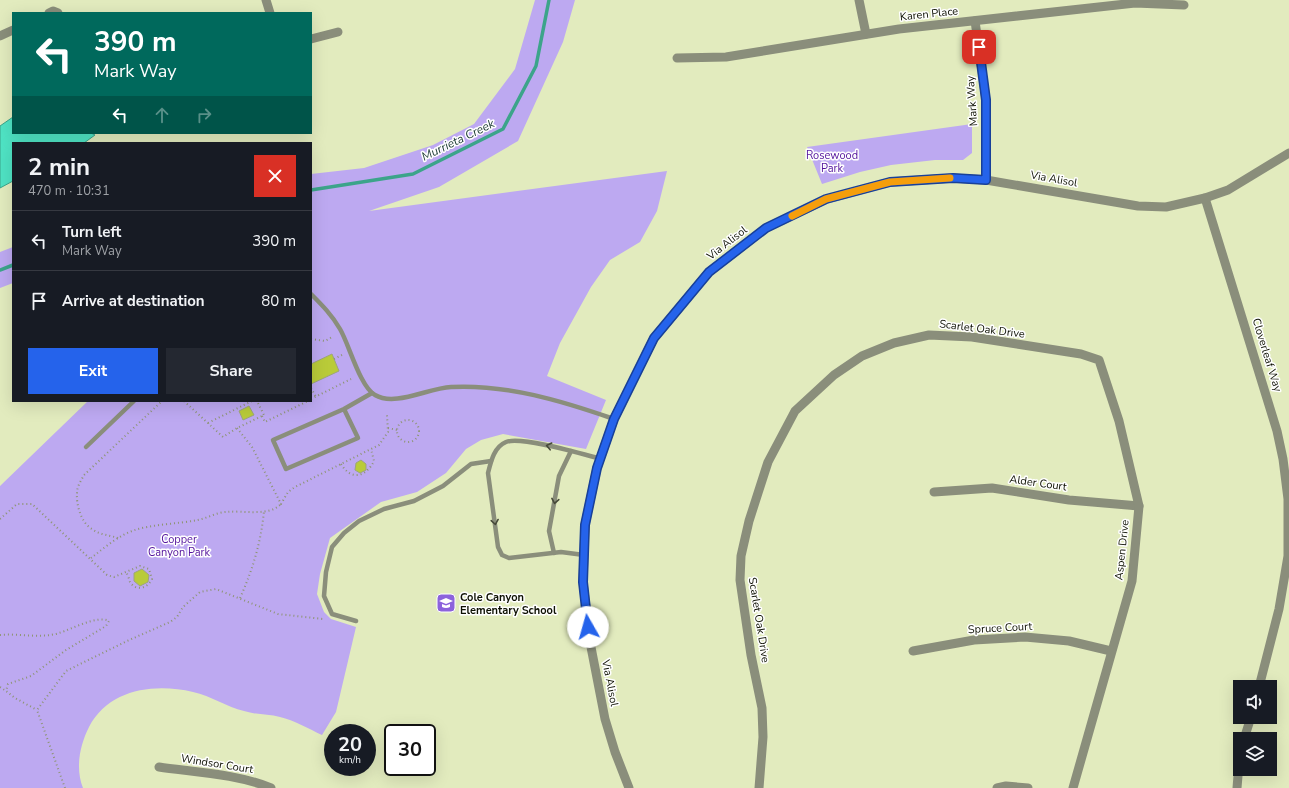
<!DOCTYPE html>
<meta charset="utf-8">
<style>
body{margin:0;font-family:"Nunito Sans",sans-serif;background:#242831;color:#f1f3f6;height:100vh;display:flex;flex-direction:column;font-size:15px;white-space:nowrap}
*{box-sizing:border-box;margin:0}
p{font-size:13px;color:#9ea1a6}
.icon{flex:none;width:22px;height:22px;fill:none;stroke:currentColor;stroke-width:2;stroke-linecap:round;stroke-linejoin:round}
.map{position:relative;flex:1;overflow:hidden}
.drawer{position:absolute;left:12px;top:142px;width:300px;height:260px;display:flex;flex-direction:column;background:#171b24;border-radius:0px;box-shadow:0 4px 16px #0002}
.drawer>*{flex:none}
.top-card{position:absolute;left:12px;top:12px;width:300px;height:122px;border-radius:0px;box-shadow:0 4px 16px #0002;background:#00695c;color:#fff;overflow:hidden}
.fabs{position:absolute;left:1233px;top:680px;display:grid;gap:8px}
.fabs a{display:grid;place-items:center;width:44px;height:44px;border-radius:0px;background:#171b24;box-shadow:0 4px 16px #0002;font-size:20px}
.speed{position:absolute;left:324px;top:724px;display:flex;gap:8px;font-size:20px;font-weight:700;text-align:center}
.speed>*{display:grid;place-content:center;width:52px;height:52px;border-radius:50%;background:#171b24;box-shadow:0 4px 16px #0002;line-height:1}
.speed small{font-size:10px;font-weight:400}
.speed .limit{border:2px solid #111;border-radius:6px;background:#fff;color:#111}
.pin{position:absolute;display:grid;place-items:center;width:34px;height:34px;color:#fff;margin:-17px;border-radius:8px;box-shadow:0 2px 6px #0006}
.me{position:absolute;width:44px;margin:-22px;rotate:353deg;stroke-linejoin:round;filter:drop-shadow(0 0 3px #0008)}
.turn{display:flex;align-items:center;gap:14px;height:84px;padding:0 16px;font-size:18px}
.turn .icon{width:52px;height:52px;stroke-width:2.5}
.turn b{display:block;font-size:28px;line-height:34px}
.lanes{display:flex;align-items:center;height:38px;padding:0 16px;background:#0003;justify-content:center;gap:20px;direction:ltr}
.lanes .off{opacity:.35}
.round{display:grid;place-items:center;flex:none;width:42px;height:42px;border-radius:0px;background:#242831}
.headline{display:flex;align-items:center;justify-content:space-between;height:68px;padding:0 16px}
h1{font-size:24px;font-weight:700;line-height:30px}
.primary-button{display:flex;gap:8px;margin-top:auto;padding:8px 16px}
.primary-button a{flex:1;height:46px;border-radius:0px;background:#2563eb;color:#fff;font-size:16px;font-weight:700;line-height:46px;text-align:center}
.primary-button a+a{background:#242831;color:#f1f3f6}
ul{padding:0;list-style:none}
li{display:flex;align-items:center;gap:12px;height:60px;padding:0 16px;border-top:1px solid #363941}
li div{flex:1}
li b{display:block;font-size:15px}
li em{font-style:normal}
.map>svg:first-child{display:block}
.green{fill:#bda9f1}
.water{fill:#4fe3c4;stroke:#3ca48a}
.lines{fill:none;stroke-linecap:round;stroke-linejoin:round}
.stream{stroke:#3ca48a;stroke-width:3.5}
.building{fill:#b9cb39;stroke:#9da57b}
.path{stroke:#8e9474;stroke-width:2;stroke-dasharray:1 3;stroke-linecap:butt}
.lane{stroke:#8a8e7b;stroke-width:4.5}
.street{stroke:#8a8e7b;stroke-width:9}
.oneway{stroke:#464939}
.route-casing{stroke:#184099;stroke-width:10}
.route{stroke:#2563eb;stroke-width:7}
.slow{stroke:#f59e0b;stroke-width:7}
.labels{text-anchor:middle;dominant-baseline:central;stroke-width:3;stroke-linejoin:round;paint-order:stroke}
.street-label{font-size:11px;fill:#0e1103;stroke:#fff}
.park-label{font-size:11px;fill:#53129c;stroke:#fff}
.poi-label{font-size:11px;font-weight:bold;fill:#0e1103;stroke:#fff;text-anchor:start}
.water-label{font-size:12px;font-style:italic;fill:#1b3a33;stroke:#fff}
</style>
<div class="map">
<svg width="1289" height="788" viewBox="0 0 1289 788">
<rect width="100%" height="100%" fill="#e2ebbe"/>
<g class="green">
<path d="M535 0H575L563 42 518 141 439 187 369 211 667 171 657 211 640 242 610 260 591 287 560 343 547 376 606 400 586 449 503 434 481 440 466 449 446 473 417 492 381 502 330 538 320 574 317 594 324 612 331 619 356 627 336 712 322 735C309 729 294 720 280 717 268 714 256 715 244 711 227 707 211 696 193 692 154 683 109 689 89 727 80 745 75 768 83 788H0V486L88 401H311V174L364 168 433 145 474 124 515 69Z"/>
<polygon points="972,124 972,153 963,160 935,160 891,165 860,172 822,184 807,147"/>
<polygon points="13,247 13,283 0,288 0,252"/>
</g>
<polygon class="water" points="13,117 13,133 91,133 95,135 84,143 13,143 13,181 0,188 0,126"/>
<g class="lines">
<g class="stream">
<polyline points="311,190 413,174 503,129 536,66 549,0"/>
<polyline points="0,270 13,265"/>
</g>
</g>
<g class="building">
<polygon points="332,354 339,371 311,384 311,364"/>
<polygon points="249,406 254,415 243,420 239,411"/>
<polygon points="361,460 366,464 366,470 360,473 355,470 356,463"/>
<polygon points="142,569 149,575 148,582 140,586 134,581 134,573"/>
</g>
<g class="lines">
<g class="path">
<polyline points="311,339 325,341 332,337"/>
<polyline points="334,359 342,355"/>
<polyline points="311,388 316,397"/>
<polyline points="311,399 351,379"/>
<polyline points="184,401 223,437 237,428 264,415 257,401"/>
<polyline points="262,416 265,422 308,401"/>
<circle cx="408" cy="431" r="11"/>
<polyline points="208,423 252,401"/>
<polyline points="237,428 252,447 281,504 288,492 295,487 379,445 388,432 387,415"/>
<polyline points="388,428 397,430"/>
<path d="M341 464C351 481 366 477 374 461L371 449"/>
<path d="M0 519 17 504H32L107 575 114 577 140 566 149 569 152 579C148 588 136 592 130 582 129 579 128 575 126 572"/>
<path d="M118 538C109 535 100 535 92 529 81 523 76 504 77 493 77 486 81 481 84 475L162 401"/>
<path d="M91 558C103 549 116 537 132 531 151 524 178 524 198 520 208 518 217 512 227 512 243 510 269 517 281 504"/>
<path d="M240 598C253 569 261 542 264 511"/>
<path d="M0 635C19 633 41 639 59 633 72 629 97 615 109 621L106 626 66 650 31 676 8 684 6 691 15 698 37 710"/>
<polyline points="0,687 6,691"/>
<polyline points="65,788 37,710 66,671 127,641 170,622 177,617 183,607 200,592 216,589 278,614 323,619"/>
</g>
<g class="lane">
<path d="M311 294C322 305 332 315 340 329 349 344 360 387 375 395 395 407 428 388 451 387 507 384 562 401 614 419"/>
<polyline points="344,409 358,438 286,469 273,440 344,409 372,393"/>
<polyline points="86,447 134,401"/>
<polyline points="554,553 549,531 559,476 571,451"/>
<path d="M584 555 561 552 509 558 502 555 498 547 488 473C491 461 494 447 506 442 522 436 582 454 601 459"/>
<polyline points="356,621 332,614 324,596 326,572 332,547 344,533 359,521 384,509 414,501 443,486 471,464 491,461"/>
</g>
<g class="street">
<polyline points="266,0 270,13"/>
<polyline points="859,0 866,34"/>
<polyline points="49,13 53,11 58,13"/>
<polyline points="975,21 986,100 986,180"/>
<polyline points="0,36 13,30"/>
<polyline points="311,39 338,32"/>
<polyline points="677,58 726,57 899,29 1135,3 1184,5"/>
<polyline points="1205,198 1277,431 1283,459 1288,499 1288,556 1279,609 1259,687"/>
<polyline points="934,492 992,488 1069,500 1139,506"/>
<polyline points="913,651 974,640 1025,637 1069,641 1111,651"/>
<polyline points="1244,739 1251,717"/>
<path d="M159 767C194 772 238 774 271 788"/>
<polyline points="629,788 615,752 605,719 590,642 583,582 585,525 597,468 614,419 654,338 709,272 766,228 827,199 890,182 953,178 986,180 1138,206 1166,207 1205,198 1228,190 1289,153"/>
<polyline points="759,788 763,737 762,708 751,655 740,580 741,556 749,521 768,462 795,411 834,375 862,356 894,343 929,335 972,337 1081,354 1099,360 1119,421 1139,506 1132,581 1073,788"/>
<polyline points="997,788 1006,786 1028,788"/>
<polyline points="1237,788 1240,751"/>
</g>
</g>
<defs><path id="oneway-chevron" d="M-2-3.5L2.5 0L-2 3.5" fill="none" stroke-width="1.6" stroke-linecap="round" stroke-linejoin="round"/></defs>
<g class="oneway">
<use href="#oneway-chevron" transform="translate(549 446) rotate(-167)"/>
<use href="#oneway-chevron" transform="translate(555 501) rotate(100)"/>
<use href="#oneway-chevron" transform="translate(495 522) rotate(81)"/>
</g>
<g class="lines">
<g class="route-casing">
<polyline id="route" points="588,627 583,582 585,525 597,468 614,419 654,338 709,272 766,228 826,199 890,182 953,178 986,180 986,100 979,47"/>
</g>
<use href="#route" class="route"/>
<polyline class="slow" points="792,216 826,199 890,182 950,178"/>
</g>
<defs>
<g id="school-square" transform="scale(1)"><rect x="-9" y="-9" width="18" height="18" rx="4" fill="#8c62dc" stroke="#fff"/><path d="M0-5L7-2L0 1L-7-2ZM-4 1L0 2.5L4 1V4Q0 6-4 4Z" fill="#fff"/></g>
</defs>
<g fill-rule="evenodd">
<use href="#school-square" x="446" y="603"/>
</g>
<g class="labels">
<g class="street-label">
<text transform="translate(929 14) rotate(-6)">Karen Place</text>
<text transform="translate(972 101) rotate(-94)">Mark Way</text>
<text transform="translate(1054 179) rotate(10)">Via Alisol</text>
<text transform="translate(727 243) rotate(-38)">Via Alisol</text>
<text transform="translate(982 329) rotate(7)">Scarlet Oak Drive</text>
<text transform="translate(1267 355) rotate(73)">Cloverleaf Way</text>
<text transform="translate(1038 483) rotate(8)">Alder Court</text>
<text transform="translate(1122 550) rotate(-84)">Aspen Drive</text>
<text transform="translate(759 620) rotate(81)">Scarlet Oak Drive</text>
<text transform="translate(1000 628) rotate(-3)">Spruce Court</text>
<text transform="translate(610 683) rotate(79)">Via Alisol</text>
<text transform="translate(217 764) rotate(9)">Windsor Court</text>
</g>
<g class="park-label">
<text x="832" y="155">Rosewood<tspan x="832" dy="13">Park</tspan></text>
<text x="179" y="539">Copper<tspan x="179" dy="13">Canyon Park</tspan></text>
</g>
<g class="poi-label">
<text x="460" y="597">Cole Canyon<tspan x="460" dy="13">Elementary School</tspan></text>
</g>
<g class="water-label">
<text transform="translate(458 140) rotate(-26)">Murrieta Creek</text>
</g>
</g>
</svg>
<div class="fabs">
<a><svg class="icon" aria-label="sound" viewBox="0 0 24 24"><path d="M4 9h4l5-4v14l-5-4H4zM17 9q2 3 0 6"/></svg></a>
<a><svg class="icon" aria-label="layers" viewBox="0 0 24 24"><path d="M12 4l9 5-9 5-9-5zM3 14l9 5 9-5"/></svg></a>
</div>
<div class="speed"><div>20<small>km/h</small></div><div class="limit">30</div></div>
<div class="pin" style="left:979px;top:47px;background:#d93025"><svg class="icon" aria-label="arrive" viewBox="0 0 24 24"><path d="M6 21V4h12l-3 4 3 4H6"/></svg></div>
<svg class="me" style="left:588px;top:627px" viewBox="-20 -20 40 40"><circle r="19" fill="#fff"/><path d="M0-13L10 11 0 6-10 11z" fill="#2563eb"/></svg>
<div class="top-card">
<div class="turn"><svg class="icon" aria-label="left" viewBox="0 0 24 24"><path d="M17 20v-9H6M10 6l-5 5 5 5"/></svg><div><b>390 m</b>Mark Way</div></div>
<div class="lanes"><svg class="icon" aria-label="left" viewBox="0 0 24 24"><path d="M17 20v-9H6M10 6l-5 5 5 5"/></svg><svg class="icon off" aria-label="ahead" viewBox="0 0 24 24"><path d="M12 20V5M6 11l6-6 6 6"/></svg><svg class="icon off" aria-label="right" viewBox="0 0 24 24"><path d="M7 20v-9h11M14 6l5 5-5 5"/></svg></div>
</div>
<section class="drawer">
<div class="headline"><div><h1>2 min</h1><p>470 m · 10:31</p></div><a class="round" style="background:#d93025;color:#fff"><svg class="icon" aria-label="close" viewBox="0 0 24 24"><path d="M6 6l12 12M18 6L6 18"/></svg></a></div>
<ul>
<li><svg class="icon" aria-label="left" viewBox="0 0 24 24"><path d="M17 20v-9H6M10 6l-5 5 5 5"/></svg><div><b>Turn left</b><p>Mark Way</p></div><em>390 m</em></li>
<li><svg class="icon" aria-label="arrive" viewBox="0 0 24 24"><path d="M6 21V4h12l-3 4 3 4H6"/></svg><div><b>Arrive at destination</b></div><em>80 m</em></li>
</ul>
<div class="primary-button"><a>Exit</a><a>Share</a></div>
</section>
</div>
